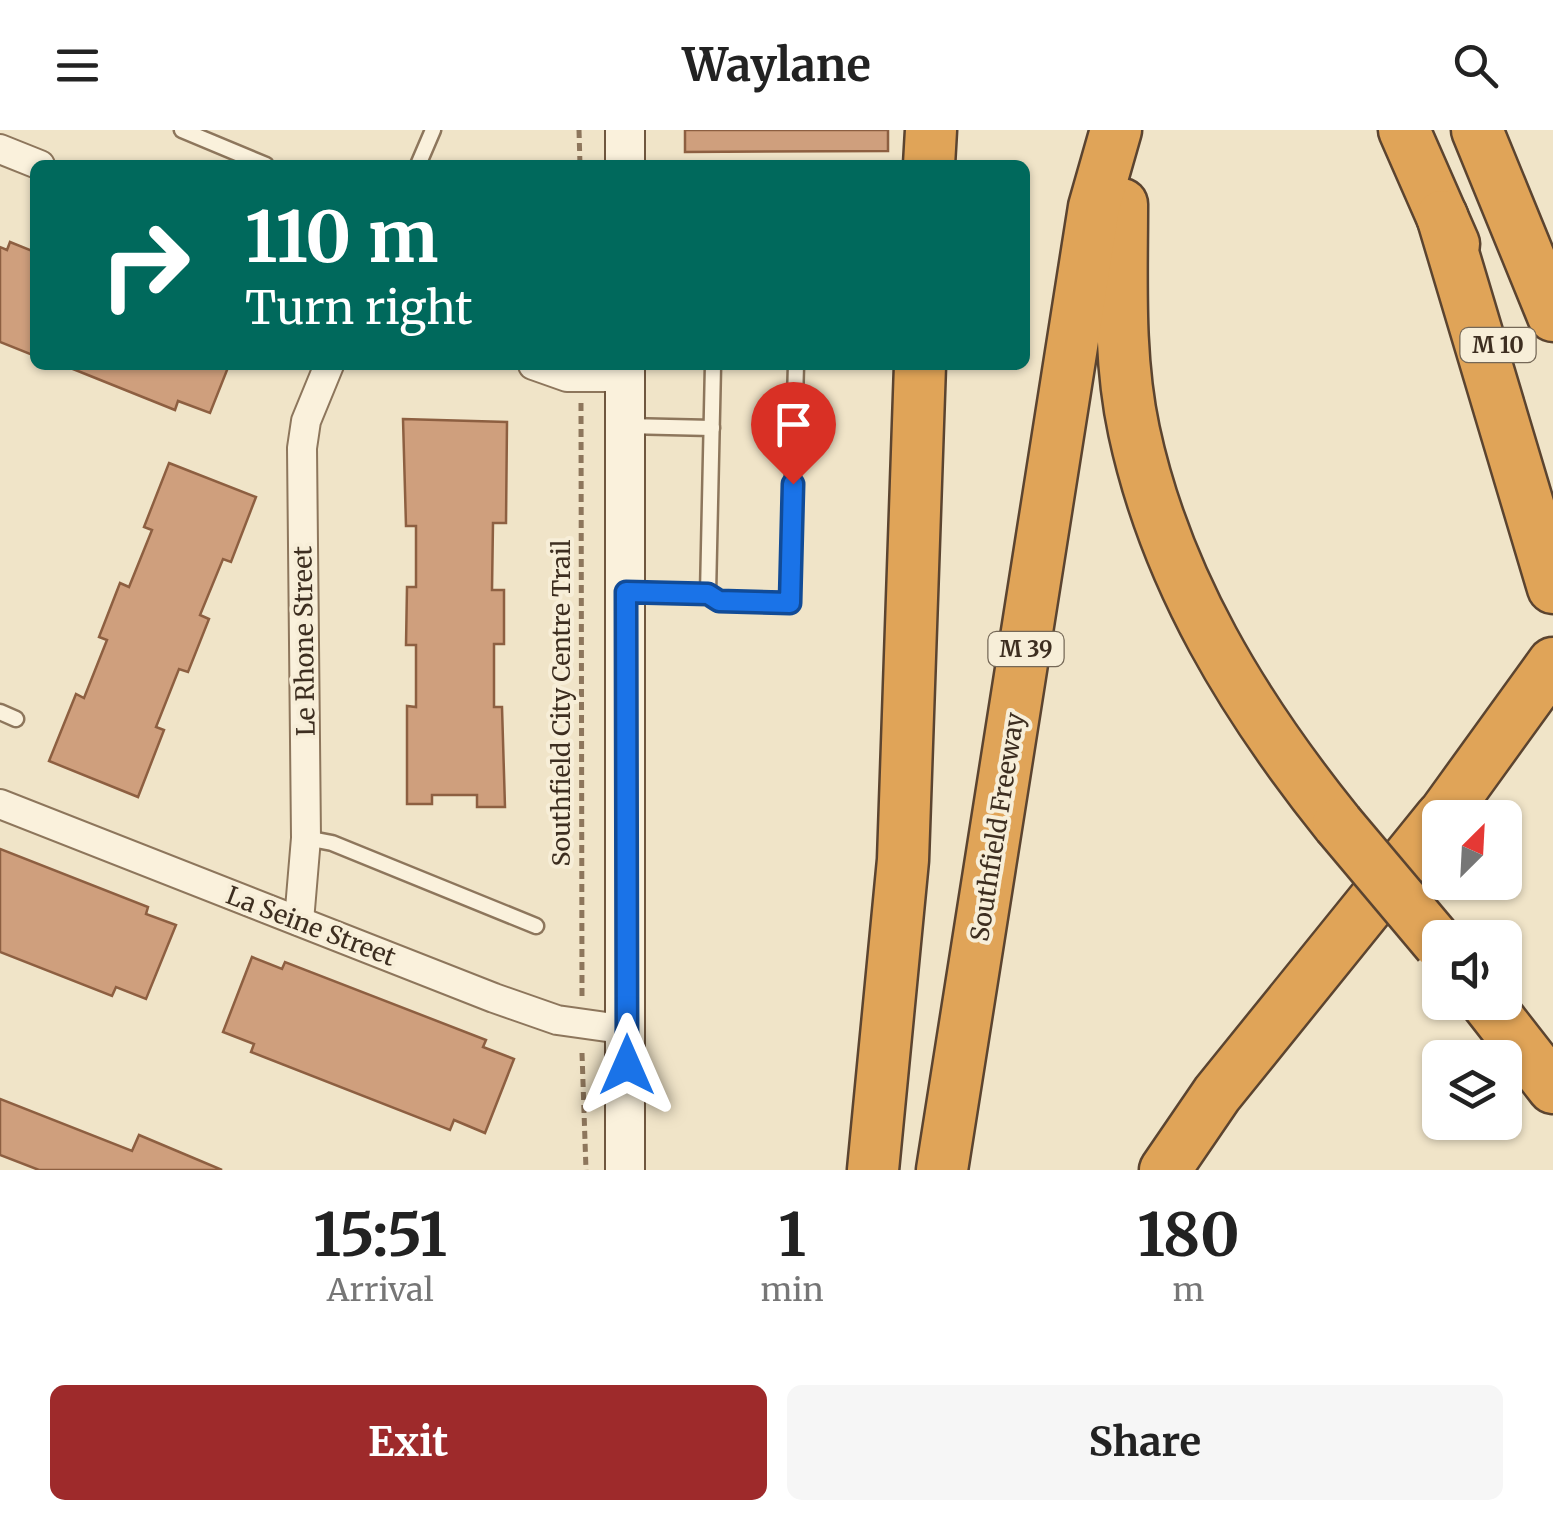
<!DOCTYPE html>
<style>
body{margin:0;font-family:Merriweather,serif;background:#f6f6f6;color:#222;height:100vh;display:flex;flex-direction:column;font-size:38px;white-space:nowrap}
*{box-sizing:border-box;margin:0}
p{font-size:32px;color:#767676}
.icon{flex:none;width:55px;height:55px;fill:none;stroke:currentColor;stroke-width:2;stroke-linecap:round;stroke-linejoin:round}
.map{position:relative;height:1040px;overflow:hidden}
.sheet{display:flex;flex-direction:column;background:#fff;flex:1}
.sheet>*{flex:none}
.top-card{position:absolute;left:30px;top:30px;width:1000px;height:210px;border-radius:15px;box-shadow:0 2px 8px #0004;background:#00695c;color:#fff;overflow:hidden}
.needle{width:65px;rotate:24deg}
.buttons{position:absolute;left:1422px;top:670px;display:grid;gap:20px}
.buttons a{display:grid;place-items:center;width:100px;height:100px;border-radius:15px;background:#fff;box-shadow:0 2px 8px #0004;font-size:50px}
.pin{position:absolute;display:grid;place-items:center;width:85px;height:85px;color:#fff;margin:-102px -42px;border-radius:50% 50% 50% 0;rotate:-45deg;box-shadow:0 0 10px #0007}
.pin .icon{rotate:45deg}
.me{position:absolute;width:110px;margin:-55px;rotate:0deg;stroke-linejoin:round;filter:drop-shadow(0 0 8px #0008)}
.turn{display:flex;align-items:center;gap:35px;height:210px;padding:0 50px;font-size:45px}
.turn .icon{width:130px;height:130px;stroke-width:2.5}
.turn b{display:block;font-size:70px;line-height:85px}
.eta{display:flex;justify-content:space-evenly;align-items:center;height:170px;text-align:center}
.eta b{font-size:60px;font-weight:700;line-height:70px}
.cta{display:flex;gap:20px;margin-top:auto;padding:20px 50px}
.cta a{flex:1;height:115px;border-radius:15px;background:#9e2a2b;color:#fff;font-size:40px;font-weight:700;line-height:115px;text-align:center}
.cta a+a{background:#f6f6f6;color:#222}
header{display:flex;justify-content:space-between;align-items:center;height:130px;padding:0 50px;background:#fff;font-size:45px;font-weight:700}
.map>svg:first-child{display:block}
.building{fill:#cf9f7d;stroke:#8d5f41;stroke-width:2.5}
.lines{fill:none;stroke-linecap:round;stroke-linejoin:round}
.service-casing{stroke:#8d765c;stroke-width:19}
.minor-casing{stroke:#8d765c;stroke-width:32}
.secondary-casing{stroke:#6f573f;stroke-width:42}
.motorway-casing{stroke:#5b4430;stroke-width:55}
.path{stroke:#8d765c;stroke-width:5;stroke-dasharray:8 5;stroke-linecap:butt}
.service{stroke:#faf1dc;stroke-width:14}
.minor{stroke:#faf1dc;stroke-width:28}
.secondary{stroke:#faf1dc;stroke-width:38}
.motorway{stroke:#e0a458;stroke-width:50}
.motorway-bridge-casing{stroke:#5b4430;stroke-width:55;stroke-linecap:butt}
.motorway-bridge{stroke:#e0a458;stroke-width:50}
.route-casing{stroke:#114b97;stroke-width:25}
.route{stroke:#1a73e8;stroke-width:18}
.labels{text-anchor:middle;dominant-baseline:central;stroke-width:8;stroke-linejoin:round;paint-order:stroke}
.shield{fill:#f7eed8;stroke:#756857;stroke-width:2.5}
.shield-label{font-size:22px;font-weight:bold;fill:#3d2e20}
.street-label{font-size:25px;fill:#3d2e20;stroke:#f7eed8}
</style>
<header><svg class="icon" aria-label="menu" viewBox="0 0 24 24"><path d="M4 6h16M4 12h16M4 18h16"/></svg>Waylane<svg class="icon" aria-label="search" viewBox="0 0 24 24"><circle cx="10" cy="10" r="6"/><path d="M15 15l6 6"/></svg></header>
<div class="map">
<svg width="1553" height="1040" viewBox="0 0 1553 1040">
<rect width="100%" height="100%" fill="#f0e4c8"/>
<g class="building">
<polygon points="685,0 888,0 888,21 685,22"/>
<polygon points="10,112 35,122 35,226 0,212 0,117 7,120"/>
<polygon points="63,235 229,235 210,283 178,271 175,280"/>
<polygon points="403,289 507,292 506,393 493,393 492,460 504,460 504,514 494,514 494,577 502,577 505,677 477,677 477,665 432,665 432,674 407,674 407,576 416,577 416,515 406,515 407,457 416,457 416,396 406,396"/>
<polygon points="169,333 256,367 231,432 223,429 200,485 209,489 188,542 179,539 156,597 164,600 138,667 49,631 76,564 84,568 107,510 99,507 120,453 129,457 152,400 144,397"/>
<polygon points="0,719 148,777 146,784 176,795 146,869 116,857 112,866 0,822"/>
<polygon points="252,827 282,839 285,832 486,910 483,917 514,929 485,1003 454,990 450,1000 251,922 254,914 223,902"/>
<polygon points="0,969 132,1021 139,1005 222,1040 39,1040 0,1025"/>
</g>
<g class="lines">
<g class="service-casing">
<g id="service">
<polyline points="182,0 266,35"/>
<polyline points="418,35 433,0"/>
<polyline points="626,296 712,298"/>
<polyline points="626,462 708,464 719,471 789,473 796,235"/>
<polyline points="708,464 713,235"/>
<polyline points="0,582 16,589"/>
<polyline points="306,708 332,713 536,796"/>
</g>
</g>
<g class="minor-casing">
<g id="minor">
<polyline points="0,19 40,35"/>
<polyline points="533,235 567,247 625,247"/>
<polyline points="0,674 494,868 557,890 628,900"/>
<polyline points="299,791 306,708 302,318 306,291 329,235"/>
</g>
</g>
<g class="secondary-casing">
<g id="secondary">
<polyline points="625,0 625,35"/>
<polyline points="625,235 625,1040"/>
</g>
</g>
<g class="motorway-casing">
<g id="motorway">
<polyline points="1404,0 1454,114"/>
<polyline points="1477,0 1553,186"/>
<polyline points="929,35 931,0"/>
<path d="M1122 74C1122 149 1118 227 1134 301 1166 450 1244 577 1338 694"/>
<polyline points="1442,86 1553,458"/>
<polyline points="1441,688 1553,533"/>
<polyline points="1486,872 1553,958"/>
<polyline points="873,1040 903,730 920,235"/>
<polyline points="942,1040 1094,77 1116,0"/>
<polyline points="1165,1040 1217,964 1440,688"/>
</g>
</g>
<g class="path">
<polyline points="579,0 580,35"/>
<polyline points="581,273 582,867"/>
<polyline points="582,923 586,1040"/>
</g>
<use href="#service" class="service"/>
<use href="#minor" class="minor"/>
<use href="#secondary" class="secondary"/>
<use href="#motorway" class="motorway"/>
<g class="motorway-bridge-casing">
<polyline id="motorway-bridge" points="1338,694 1439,814"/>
</g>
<use href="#motorway-bridge" class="motorway-bridge"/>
</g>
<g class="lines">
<g class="route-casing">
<polyline id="route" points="627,935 626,462 708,464 719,471 790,473 793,354"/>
</g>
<use href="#route" class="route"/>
</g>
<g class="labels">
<g class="shield">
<rect x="1460.5" y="198" width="75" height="34" rx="8"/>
<rect x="988.5" y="502" width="75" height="34" rx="8"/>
</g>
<g class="shield-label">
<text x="1498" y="215">M 10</text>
<text x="1026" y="519">M 39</text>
</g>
<g class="street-label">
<text transform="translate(304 511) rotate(-91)">Le Rhone Street</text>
<text transform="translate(561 573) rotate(-90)">Southfield City Centre Trail</text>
<text transform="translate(997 697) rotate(-81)">Southfield Freeway</text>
<text transform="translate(311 796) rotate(21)">La Seine Street</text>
</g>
</g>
</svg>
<div class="buttons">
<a><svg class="needle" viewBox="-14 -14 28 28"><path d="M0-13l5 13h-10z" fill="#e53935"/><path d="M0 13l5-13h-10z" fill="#767676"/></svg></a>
<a><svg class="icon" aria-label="sound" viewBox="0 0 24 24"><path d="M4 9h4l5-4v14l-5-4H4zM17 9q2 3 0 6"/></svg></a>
<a><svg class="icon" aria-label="layers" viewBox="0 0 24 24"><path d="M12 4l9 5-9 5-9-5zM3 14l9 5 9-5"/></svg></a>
</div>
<div class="pin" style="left:793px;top:354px;background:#d93025"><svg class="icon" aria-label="arrive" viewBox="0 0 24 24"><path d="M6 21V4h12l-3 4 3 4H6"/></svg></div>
<svg class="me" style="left:627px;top:935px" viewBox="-20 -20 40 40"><path d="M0-17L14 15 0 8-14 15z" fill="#1a73e8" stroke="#fff" stroke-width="4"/></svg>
<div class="top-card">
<div class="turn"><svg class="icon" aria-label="right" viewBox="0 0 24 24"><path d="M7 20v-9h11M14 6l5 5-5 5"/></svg><div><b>110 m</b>Turn right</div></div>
</div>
</div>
<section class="sheet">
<div class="eta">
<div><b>15:51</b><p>Arrival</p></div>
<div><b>1</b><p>min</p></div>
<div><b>180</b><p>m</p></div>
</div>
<div class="cta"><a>Exit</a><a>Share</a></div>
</section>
